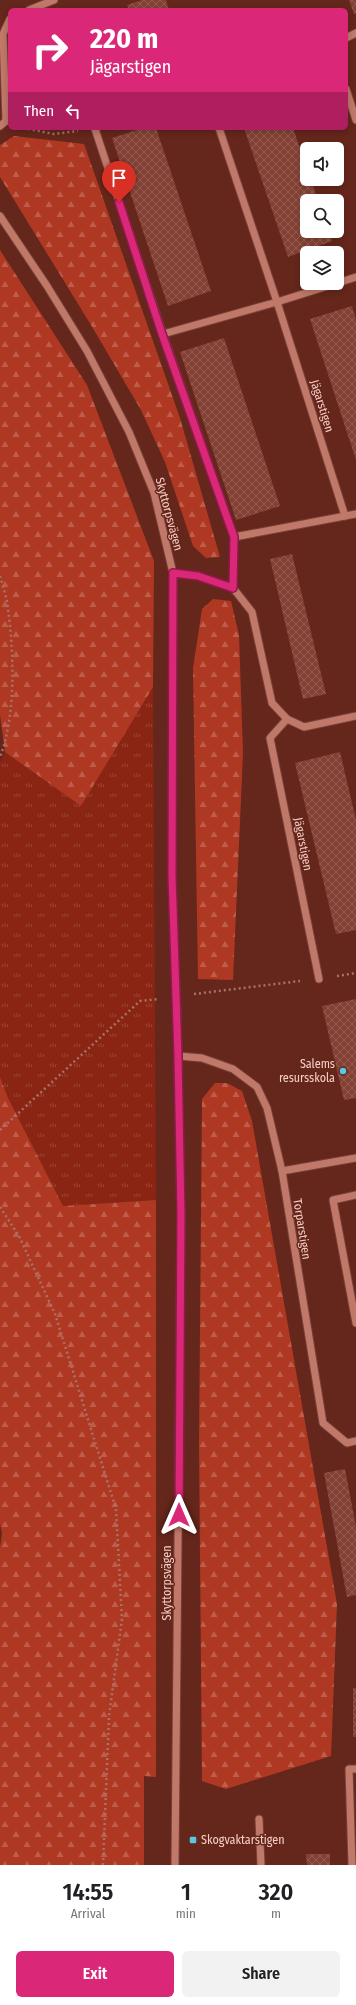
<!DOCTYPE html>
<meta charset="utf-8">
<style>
body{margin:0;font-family:"Fira Sans Condensed",sans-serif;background:#f2f2f2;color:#202124;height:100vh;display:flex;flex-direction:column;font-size:15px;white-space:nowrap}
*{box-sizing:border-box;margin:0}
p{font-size:13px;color:#757577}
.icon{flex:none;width:22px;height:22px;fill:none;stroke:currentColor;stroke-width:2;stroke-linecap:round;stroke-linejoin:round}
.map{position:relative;height:1865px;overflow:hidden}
.side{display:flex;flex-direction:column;background:#fff;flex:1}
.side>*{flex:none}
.top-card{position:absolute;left:8px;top:8px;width:340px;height:122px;border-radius:6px;box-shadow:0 2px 6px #0003;background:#db2777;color:#fff;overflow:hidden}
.tools{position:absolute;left:300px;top:142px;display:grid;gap:8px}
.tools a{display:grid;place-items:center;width:44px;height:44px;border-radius:6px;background:#fff;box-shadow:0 2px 6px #0003;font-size:20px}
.pin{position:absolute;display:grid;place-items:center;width:34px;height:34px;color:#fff;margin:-41px -17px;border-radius:50% 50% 50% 0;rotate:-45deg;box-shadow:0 0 4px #0007}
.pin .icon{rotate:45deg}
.me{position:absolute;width:44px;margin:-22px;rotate:0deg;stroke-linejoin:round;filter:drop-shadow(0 0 3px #0008)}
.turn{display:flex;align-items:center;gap:14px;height:84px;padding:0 16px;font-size:18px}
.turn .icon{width:52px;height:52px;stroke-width:2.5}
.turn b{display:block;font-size:28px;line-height:34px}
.then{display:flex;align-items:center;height:38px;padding:0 16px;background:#0003;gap:8px;font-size:15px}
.eta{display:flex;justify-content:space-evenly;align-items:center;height:68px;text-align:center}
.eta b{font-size:24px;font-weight:600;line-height:28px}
.primary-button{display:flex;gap:8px;margin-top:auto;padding:8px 16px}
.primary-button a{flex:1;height:46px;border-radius:6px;background:#db2777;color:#fff;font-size:16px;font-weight:600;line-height:46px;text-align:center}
.primary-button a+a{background:#f2f2f2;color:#202124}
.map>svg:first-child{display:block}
.grass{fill:url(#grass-tufts)}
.forest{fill:url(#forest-firs)}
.building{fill:url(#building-cross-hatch)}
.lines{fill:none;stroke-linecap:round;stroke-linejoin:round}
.minor-casing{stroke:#784039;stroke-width:9}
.path{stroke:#a77369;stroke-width:2.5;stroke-dasharray:2 3;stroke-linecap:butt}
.minor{stroke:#c07869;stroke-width:7}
.minor-bridge-casing{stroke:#784039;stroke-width:9;stroke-linecap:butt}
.minor-bridge{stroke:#c07869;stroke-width:7}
.route-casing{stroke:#8e194d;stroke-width:10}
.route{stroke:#db2777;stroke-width:7}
.poi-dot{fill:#55cae0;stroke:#65261b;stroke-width:1.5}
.labels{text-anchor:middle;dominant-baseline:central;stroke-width:3;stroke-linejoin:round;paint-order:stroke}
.street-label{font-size:12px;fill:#f7cfc7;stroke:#65261b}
.poi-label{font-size:12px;fill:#f7cfc7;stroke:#65261b;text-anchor:end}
</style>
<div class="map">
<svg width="356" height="1865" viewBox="0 0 356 1865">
<defs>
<pattern id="grass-tufts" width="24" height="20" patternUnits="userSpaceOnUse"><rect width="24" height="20" fill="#8a2514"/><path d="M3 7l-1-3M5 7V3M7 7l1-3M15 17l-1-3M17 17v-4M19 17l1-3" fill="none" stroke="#9b4435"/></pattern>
<pattern id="forest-firs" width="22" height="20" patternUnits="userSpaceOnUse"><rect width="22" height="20" fill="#af3823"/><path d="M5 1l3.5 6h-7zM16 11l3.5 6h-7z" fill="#bf5d4c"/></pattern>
<pattern id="building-cross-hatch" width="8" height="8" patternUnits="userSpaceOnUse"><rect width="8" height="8" fill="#834135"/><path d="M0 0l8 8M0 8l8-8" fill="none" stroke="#955b51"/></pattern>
</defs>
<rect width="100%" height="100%" fill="#65261b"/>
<polygon class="grass" points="153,687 156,1200 63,1206 8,1098 0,1077 0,763 5,752 81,806"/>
<g class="forest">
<polygon points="14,136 84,144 180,418 220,557 206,558 193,546 165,462 141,410 91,325 0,177 0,145"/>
<polygon points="0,250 87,385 154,561 153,687 81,806 5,752 0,715"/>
<polygon points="213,599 231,601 239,635 243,753 233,980 198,979 193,668 202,609"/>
<polygon points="0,1077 8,1098 63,1206 156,1200 156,1777 144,1776 144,1865 0,1865 0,1548 2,1533 0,1524"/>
<polygon points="215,1083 227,1083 242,1091 252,1121 337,1604 331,1756 226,1789 202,1781 199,1443 202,1099"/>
</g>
<g class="building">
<polygon points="142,0 166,0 169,10 129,10 127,5"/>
<polygon points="349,0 356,0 356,13 354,14"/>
<polygon points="143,128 156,128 211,291 168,306 112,138"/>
<polygon points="244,128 293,128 307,169 307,179 311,179 318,201 307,201 307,231 329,231 332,241 288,257"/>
<polygon points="352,306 356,320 356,460 310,319"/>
<polygon points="224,338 280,506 236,520 180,352"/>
<polygon points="292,554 326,694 303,699 270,559"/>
<polygon points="340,752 356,820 356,930 336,934 295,763"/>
<polygon points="356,999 356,1098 344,1100 322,1006"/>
<polygon points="345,1469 356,1527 356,1595 347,1597 324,1473"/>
<rect x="353" y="1688" width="3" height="49"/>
<polygon points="306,1854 330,1854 330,1865 307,1865"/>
</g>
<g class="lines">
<g class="minor-casing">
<g id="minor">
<polyline points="29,10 54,0"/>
<polyline points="346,38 356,33"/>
<polyline points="346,89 356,120"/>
<polyline points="0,126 6,121 3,34 10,19"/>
<polyline points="97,128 95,129 163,334 277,302 356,277"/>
<polyline points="219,128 277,302 345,516"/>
<polyline points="0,216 47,286 87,351 129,432 154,493 173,573 172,876 175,967"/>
<polyline points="163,334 234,537 356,514"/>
<polyline points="173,573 198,576 233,588 252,612 272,703 287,719 304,727 356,716"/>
<polyline points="233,588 234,537"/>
<polyline points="287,719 270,738 319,979"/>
<polyline points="178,1056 202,1058 233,1069 257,1087 267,1108 282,1171 323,1423 347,1443 356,1441"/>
<polyline points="282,1171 356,1158"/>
<polyline points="356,1195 333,1200 356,1323"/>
<polyline points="259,1819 261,1865"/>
<polyline points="175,1865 181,1215 177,1011"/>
<polyline points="352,1865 349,1769 356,1769"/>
</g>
</g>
<g class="path">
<polyline points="23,128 54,134 78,131"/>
<path d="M0 576C3 587 7 598 8 609 14 652 16 716 0 757"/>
<polyline points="337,976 356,973"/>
<polyline points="194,994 300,981"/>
<polyline points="0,1130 140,1001 159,999"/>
<polyline points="0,1207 19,1236 55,1314 116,1509 122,1619 109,1716 103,1865"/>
</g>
<use href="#minor" class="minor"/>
<g class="minor-bridge-casing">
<polyline id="minor-bridge" points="175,967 177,1011"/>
</g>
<use href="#minor-bridge" class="minor-bridge"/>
</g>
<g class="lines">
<g class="route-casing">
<polyline id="route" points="119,202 162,334 234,537 233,588 198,576 173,573 172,876 178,1056 181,1215 179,1515"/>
</g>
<use href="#route" class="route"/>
</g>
<g class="poi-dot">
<circle cx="343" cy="1071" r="4"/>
<rect x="189" y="1836" width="8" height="8" rx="2"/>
</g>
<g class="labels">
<g class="street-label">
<text transform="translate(322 406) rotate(73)">Jägarstigen</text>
<text transform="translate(169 514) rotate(75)">Skyttorpsvägen</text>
<text transform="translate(303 844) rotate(79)">Jägarstigen</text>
<text transform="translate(302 1229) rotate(81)">Torparstigen</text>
<text transform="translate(167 1583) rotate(-90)">Skyttorpsvägen</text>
</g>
<g class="poi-label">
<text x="335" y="1064">Salems<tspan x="335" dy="14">resursskola</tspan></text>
<text x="201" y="1840" text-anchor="start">Skogvaktarstigen</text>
</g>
</g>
</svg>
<div class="tools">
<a><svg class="icon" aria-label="sound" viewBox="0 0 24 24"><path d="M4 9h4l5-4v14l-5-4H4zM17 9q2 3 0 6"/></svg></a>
<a><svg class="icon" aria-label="search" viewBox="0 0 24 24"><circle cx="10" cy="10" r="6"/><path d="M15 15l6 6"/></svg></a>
<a><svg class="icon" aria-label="layers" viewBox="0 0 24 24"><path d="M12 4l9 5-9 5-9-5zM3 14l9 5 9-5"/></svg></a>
</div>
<div class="pin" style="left:119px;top:202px;background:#d93025"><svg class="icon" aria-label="arrive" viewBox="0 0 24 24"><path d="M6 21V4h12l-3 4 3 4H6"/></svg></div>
<svg class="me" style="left:179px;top:1515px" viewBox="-20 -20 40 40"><path d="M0-17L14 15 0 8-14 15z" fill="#db2777" stroke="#fff" stroke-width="4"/></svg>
<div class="top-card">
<div class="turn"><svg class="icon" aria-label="right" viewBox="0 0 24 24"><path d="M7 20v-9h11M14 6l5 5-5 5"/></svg><div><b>220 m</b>Jägarstigen</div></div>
<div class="then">Then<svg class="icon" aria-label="left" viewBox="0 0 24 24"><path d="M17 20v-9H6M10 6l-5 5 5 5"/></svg></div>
</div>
</div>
<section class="side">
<div class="eta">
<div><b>14:55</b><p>Arrival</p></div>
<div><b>1</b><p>min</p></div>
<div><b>320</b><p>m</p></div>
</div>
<div class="primary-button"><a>Exit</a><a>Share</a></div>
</section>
